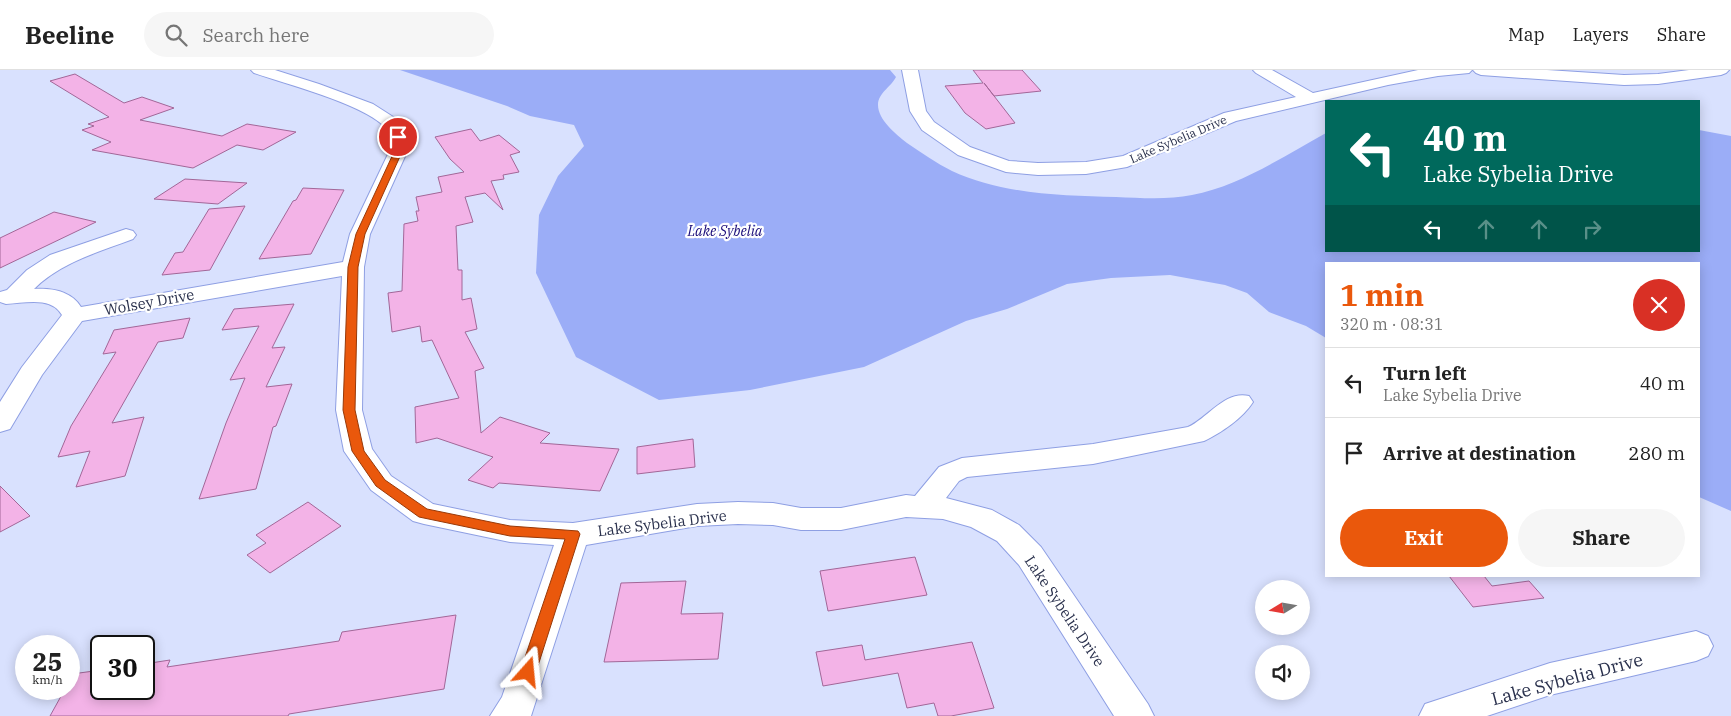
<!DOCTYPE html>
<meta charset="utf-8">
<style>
body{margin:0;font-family:"IBM Plex Serif",serif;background:#f6f6f6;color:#222;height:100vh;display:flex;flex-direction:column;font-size:19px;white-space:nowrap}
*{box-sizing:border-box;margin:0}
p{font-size:16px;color:#767676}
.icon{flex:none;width:28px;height:28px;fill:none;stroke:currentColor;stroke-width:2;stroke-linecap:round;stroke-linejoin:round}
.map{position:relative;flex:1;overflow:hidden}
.panel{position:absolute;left:1325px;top:192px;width:375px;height:315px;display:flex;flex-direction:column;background:#fff;border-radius:0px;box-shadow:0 2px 12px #0003}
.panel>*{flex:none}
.top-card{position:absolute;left:1325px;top:30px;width:375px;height:152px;border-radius:0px;box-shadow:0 2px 12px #0003;background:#00695c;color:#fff;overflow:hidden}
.needle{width:32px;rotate:259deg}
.buttons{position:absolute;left:1255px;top:510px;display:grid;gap:10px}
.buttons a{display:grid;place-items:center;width:55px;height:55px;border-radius:50%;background:#fff;box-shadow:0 2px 12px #0003;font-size:25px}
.speed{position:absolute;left:15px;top:565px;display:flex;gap:10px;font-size:25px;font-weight:700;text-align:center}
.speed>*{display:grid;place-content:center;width:65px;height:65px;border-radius:50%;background:#fff;box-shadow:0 2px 12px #0003;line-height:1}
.speed small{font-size:12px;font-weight:400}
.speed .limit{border:2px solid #111;border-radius:8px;background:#fff;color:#111}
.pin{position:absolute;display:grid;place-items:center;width:42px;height:42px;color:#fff;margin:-21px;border:2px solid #fff;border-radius:50%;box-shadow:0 1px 5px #0007}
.me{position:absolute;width:55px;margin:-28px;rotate:18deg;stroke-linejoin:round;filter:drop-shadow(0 0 4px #0008)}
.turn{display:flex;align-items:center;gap:18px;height:105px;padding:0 15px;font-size:22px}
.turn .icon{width:65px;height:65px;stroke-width:2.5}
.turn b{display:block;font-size:35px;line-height:42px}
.lanes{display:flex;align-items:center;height:48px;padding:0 15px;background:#0003;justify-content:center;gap:25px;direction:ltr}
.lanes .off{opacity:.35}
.round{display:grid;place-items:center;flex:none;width:52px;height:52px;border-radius:26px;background:#f6f6f6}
.summary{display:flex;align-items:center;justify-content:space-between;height:85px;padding:0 15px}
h1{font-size:30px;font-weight:700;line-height:38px;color:#ea580c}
.button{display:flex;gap:10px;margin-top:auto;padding:10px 15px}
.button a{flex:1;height:58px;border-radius:30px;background:#ea580c;color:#fff;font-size:20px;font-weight:700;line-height:58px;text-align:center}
.button a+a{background:#f6f6f6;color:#222}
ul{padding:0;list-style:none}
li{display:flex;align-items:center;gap:15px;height:70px;padding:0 15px;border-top:1px solid #e0e0e0}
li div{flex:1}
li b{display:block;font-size:19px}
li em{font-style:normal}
header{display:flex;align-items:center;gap:30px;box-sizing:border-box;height:70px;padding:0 25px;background:#fff;border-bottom:1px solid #e0e0e0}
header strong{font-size:24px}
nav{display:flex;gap:28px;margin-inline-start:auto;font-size:18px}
.search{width:350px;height:45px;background:#f6f6f6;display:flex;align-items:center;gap:12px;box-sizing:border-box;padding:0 18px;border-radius:28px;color:#767676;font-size:19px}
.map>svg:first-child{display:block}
.water{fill:#9badf7}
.building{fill:#f3b3e7;stroke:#a26798}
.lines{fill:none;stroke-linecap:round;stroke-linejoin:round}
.minor-casing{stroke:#8e9fe3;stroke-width:2}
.minor{fill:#fff;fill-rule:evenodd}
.route{fill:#ea580c;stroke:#983908}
.labels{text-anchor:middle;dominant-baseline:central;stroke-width:4.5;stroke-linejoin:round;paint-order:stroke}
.far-street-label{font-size:12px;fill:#2a314d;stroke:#fff}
.far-water-label{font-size:14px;font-style:italic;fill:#180a78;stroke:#fff}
.street-label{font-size:15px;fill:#2a314d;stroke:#fff}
.near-street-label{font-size:18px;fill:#2a314d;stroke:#fff}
</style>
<header>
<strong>Beeline</strong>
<div class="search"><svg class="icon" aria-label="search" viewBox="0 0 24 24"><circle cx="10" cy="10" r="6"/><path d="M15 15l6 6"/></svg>Search here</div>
<nav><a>Map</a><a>Layers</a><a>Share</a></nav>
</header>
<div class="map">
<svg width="1731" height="646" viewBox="0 0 1731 646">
<rect width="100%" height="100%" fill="#d9e1fe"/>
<path class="water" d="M400 0H890L896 7C891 17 878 23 878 35 878 50 896 64 907 73 922 83 936 93 952 101 1002 124 1062 126 1116 127 1141 128 1168 130 1192 125 1240 116 1284 86 1326 63V181H1699V60L1731 66V441L1699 427V194H1326V268L1306 256 1269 242 1247 223 1225 215 1170 205 1111 208 1067 214 1007 239 966 251 864 297 750 320 659 330 576 287 536 203 539 145 558 106 584 76 574 55 530 46 507 36Z"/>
<g class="building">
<polygon points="973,0 1022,0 1041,21 994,26 984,13 1015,53 986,59 965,43 945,16 983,13"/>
<polygon points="75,4 124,33 142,27 174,38 140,50 222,66 247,54 296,62 263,80 237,75 193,98 92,80 111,72 82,60 94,56 88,54 109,47 50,11"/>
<polygon points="471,59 480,71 499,65 520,82 510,85 519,102 503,105 504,109 491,111 503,140 485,123 465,127 473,152 456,156 458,200 462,200 462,230 471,228 477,259 465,262 484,298 475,301 481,363 500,347 550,363 540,373 619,379 600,421 499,413 493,418 468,410 493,387 437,368 416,373 415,337 459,328 432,270 422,272 420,256 392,262 388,223 402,221 404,154 418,151 416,141 419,141 416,127 442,122 438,107 464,102 450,89 435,67"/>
<polygon points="185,109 247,113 218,134 154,129"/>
<polygon points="303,118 344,120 311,184 259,189 293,131 296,130"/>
<polygon points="245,136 210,200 162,205 175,183 183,182 209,139"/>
<polygon points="54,142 96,152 0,198 0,168"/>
<polygon points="294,234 272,278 285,277 266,317 292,314 276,356 273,357 256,419 199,429 226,353 245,308 230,310 259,256 222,260 234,239"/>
<polygon points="190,248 183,268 158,272 112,353 144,347 125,406 76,417 90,381 58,387 71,356 116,282 103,284 114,260"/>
<polygon points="693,369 695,397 637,404 637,377"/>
<polygon points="0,416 30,446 0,462"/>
<polygon points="308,432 341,456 270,503 247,485 266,473 256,465"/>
<polygon points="915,487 927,525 828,541 820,501"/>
<polygon points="1449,506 1484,506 1492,516 1529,511 1544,528 1473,537"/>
<polygon points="686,511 681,544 723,543 718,589 604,592 621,513"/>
<polygon points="456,545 444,619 289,644 288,646 50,646 65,619 69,619 69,611 72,604 101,600 101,619 144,619 144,594 170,590 167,597 339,571 342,562"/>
<polygon points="972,572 994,638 951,646 938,646 934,633 907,638 898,603 823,616 816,582 862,575 865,590"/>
</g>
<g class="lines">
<g class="minor-casing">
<g id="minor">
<path d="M251 0H275L319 14 373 34 398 50 407 67V82L370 164 364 197 362 340 372 379 391 406 433 434 510 450 573 453 697 434 738 432 773 433 801 438H841L906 425 915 426 939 397 962 388 1093 374 1188 357C1208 348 1225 320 1249 326L1253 332C1243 348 1221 363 1204 371L1093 394 967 407 959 411 946 428 992 440 1019 455 1041 477 1148 634 1154 646H1114L1019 495 997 471 971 457 943 449 906 447 841 460H801L773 455 738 454 697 456 586 475 531 646H490L502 627 554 475 510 472 424 454 413 451 371 420 344 381 336 340 342 206 82 251 42 305 10 359 0 362V332L22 297 62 245C51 226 25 233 6 234L0 232V222L7 220 27 200 50 185 126 159 133 161 136 165 133 169C99 182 61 192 34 219 52 218 71 221 81 237L343 192 350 164 389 82C389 73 390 63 384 56 360 33 286 14 254 3Z"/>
<polygon points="902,0 918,0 926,41 934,52 970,77 1009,91 1038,93 1086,92 1123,86 1224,43 1296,27 1256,3 1253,0 1272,0 1313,23 1418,0 1472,0 1469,3 1438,6 1388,15 1236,51 1127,97 1086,104 1038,105 1006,102 958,85 922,60 910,41"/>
<polygon points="1473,0 1547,0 1624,5 1658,4 1689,0 1729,0 1726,3 1721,5 1658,14 1624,15 1481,5 1476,3"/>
<polygon points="1696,561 1708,566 1713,576 1708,586 1696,591 1550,625 1487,646 1419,646 1425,634 1550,593"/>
</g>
</g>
<use href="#minor" class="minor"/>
</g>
<polygon class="route" points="395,65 402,67 402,82 365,164 358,197 355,340 364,381 385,410 427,439 510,456 578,461 580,464 536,602 533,607 528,609 523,607 520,602 565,469 510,466 419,447 376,416 352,381 343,340 348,197 356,164 394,82"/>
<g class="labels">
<g class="far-street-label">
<text transform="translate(1178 69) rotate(-23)">Lake Sybelia Drive</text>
</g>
<g class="far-water-label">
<text x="725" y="161">Lake Sybelia</text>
</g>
<g class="street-label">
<text transform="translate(149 232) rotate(-10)">Wolsey Drive</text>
<text transform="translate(662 453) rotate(-7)">Lake Sybelia Drive</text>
<text transform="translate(1065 541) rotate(56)">Lake Sybelia Drive</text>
</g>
<g class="near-street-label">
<text transform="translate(1567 609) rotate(-15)">Lake Sybelia Drive</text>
</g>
</g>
</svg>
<div class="buttons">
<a><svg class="needle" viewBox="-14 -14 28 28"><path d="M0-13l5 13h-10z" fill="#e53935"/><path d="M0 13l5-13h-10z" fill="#767676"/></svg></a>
<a><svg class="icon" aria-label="sound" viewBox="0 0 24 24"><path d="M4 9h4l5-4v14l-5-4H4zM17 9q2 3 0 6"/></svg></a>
</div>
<div class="speed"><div>25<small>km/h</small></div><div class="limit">30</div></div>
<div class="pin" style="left:398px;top:67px;background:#d93025"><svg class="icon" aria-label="arrive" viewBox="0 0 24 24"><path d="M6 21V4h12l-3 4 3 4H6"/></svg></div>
<svg class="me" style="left:528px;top:602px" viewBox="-20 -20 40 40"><path d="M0-17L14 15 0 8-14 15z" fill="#ea580c" stroke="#fff" stroke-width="4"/></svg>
<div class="top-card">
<div class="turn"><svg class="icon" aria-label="left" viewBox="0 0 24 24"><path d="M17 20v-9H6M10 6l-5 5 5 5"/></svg><div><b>40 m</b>Lake Sybelia Drive</div></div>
<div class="lanes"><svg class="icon" aria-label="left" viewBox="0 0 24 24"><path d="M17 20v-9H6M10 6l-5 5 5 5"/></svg><svg class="icon off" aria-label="ahead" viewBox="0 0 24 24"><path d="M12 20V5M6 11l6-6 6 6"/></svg><svg class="icon off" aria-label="ahead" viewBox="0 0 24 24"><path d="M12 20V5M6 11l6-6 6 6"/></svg><svg class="icon off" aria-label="right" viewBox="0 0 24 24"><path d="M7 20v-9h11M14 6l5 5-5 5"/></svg></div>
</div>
<section class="panel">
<div class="summary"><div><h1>1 min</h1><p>320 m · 08:31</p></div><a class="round" style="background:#d93025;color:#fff"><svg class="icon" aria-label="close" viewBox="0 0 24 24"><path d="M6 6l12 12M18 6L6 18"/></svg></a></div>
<ul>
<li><svg class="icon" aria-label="left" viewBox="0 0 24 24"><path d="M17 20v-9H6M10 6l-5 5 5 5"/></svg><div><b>Turn left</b><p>Lake Sybelia Drive</p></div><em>40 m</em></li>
<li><svg class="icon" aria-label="arrive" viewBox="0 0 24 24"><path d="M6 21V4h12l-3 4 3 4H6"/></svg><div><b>Arrive at destination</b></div><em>280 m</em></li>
</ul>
<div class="button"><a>Exit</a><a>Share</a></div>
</section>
</div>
